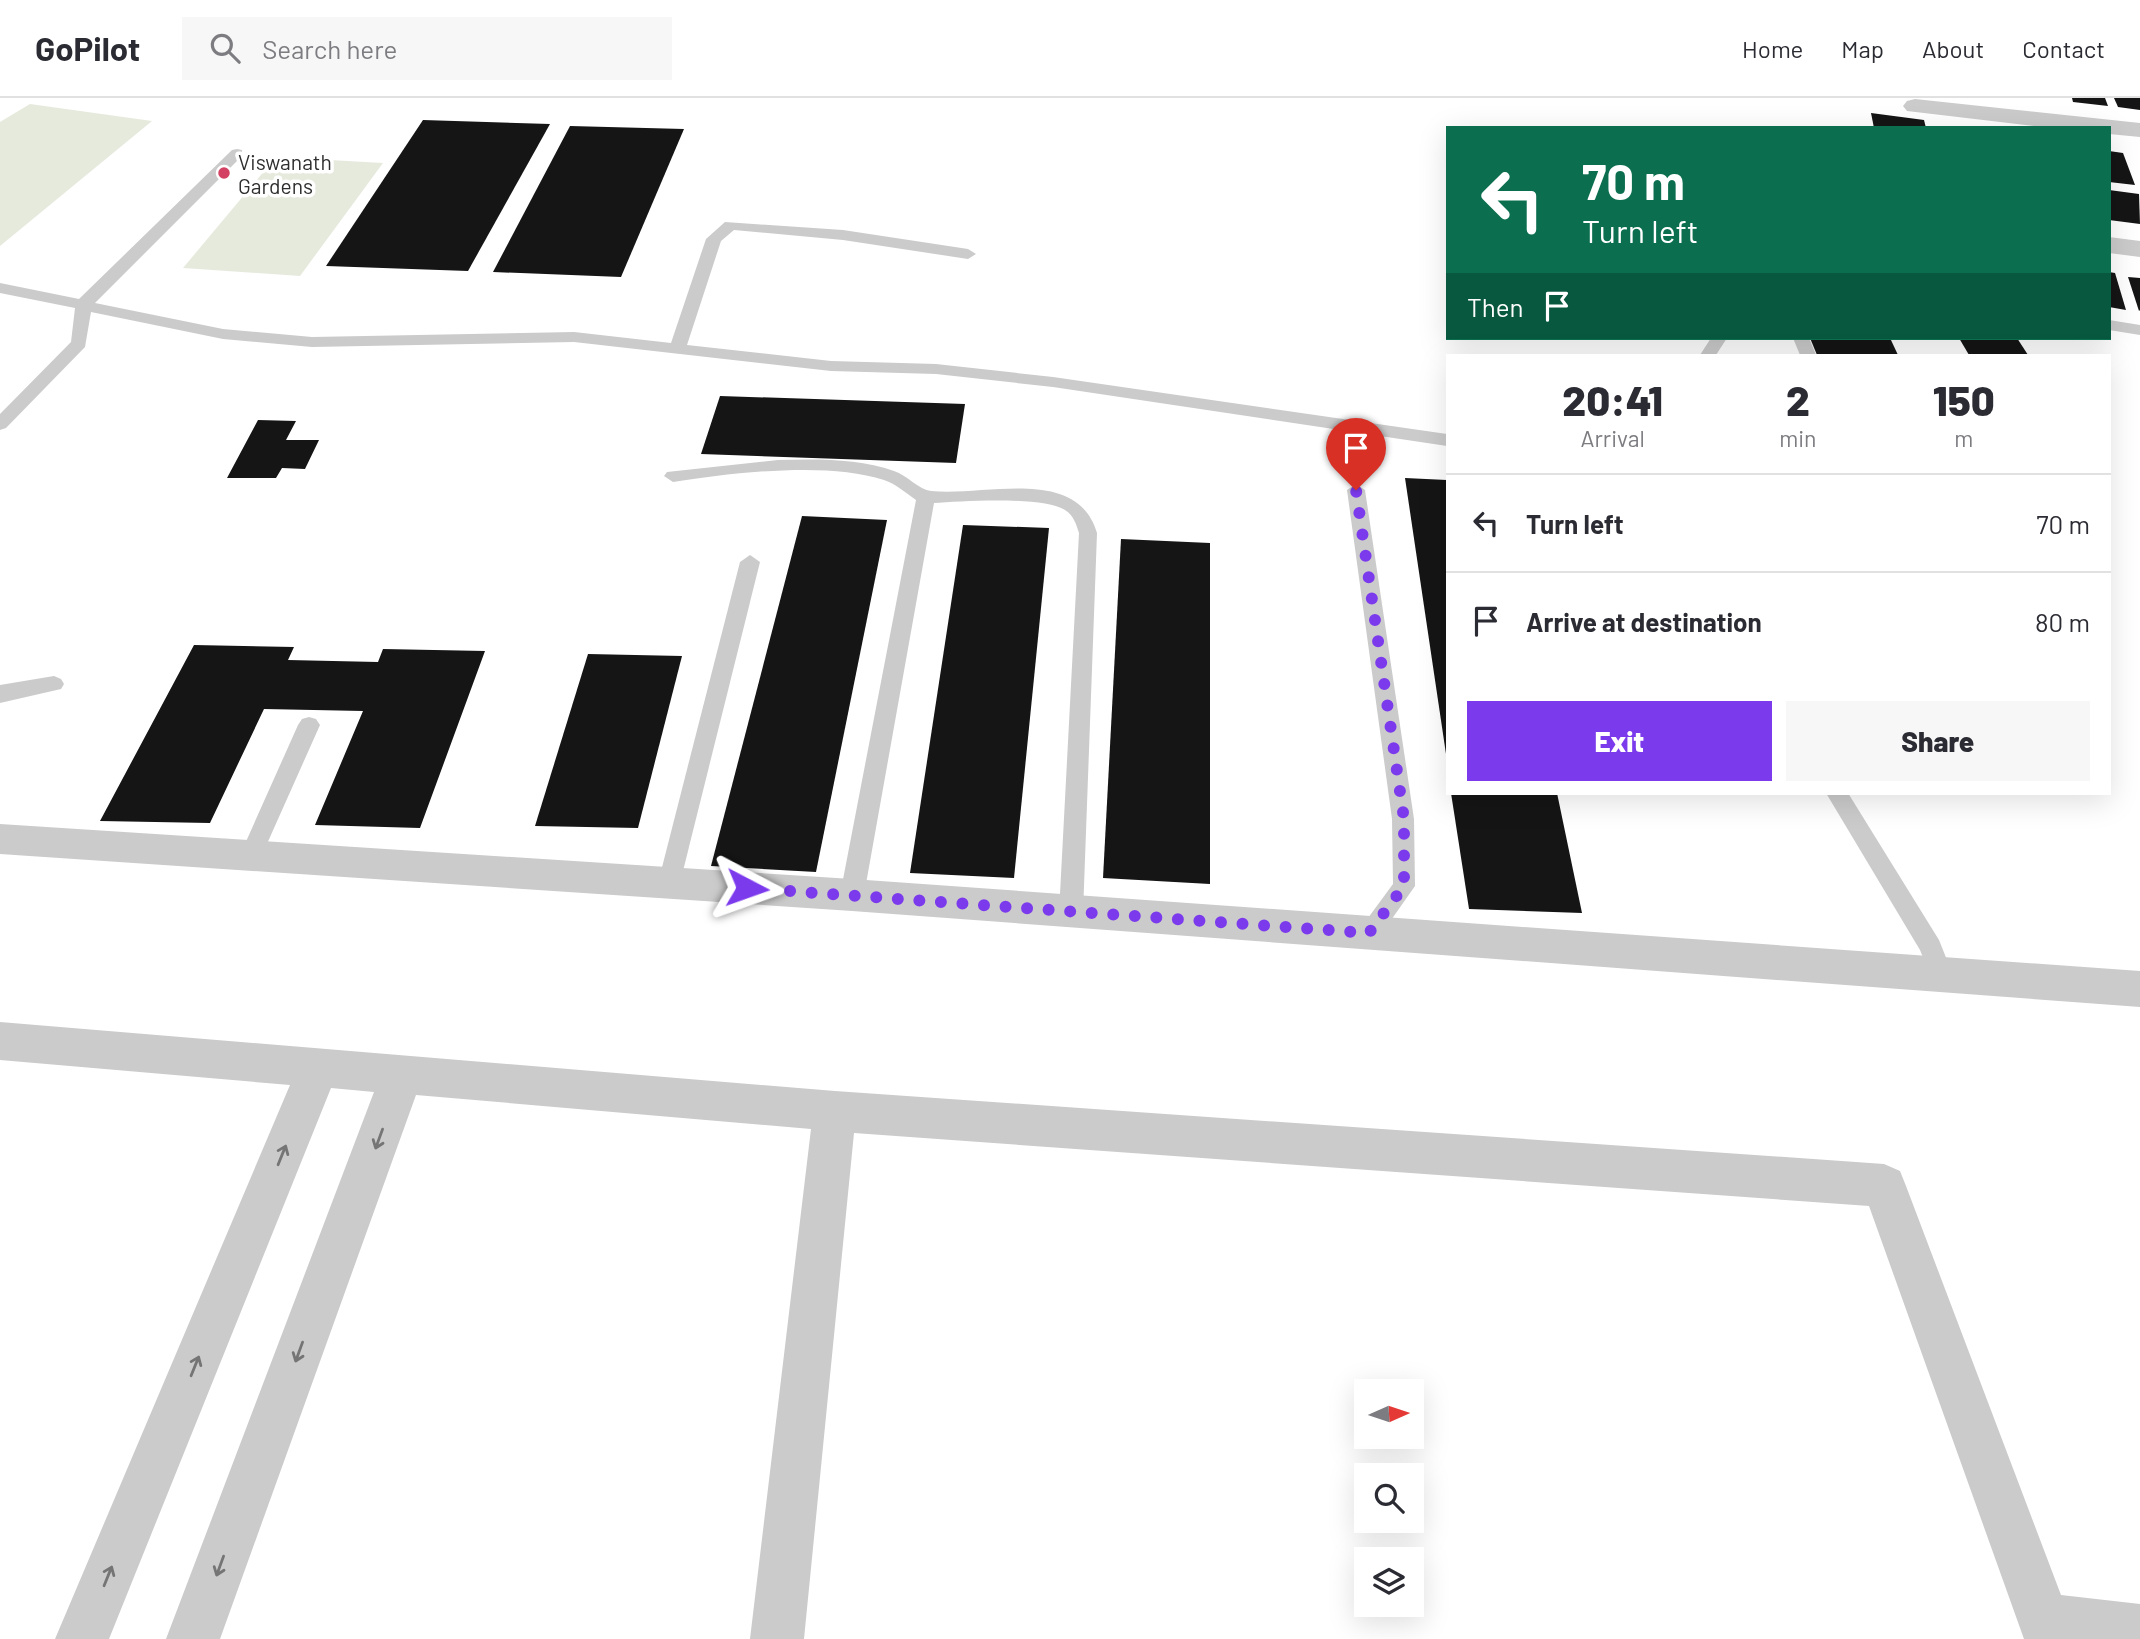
<!DOCTYPE html>
<style>
body{margin:0;font-family:Barlow,sans-serif;background:#f7f7f7;color:#2b2b33;height:100vh;display:flex;flex-direction:column;font-size:26px;white-space:nowrap}
*{box-sizing:border-box;margin:0}
p{font-size:23px;color:#7c7c81}
.icon{flex:none;width:38px;height:38px;fill:none;stroke:currentColor;stroke-width:2;stroke-linecap:round;stroke-linejoin:round}
.map{position:relative;flex:1;overflow:hidden}
.drawer{position:absolute;left:1446px;top:256px;width:665px;height:441px;display:flex;flex-direction:column;background:#fff;border-radius:0px;box-shadow:0 7px 28px #0002}
.drawer>*{flex:none}
.guide{position:absolute;left:1446px;top:28px;width:665px;height:214px;border-radius:0px;box-shadow:0 7px 28px #0002;background:#0b6e4f;color:#fff;overflow:hidden}
.needle{width:46px;rotate:87deg}
.controls{position:absolute;left:1354px;top:1281px;display:grid;gap:14px}
.controls a{display:grid;place-items:center;width:70px;height:70px;border-radius:0px;background:#fff;box-shadow:0 7px 28px #0002;font-size:35px}
.pin{position:absolute;display:grid;place-items:center;width:60px;height:60px;color:#fff;margin:-72px -30px;border-radius:50% 50% 50% 0;rotate:-45deg;box-shadow:0 0 7px #0007}
.pin .icon{rotate:45deg}
.me{position:absolute;width:77px;margin:-38px;rotate:94deg;stroke-linejoin:round;filter:drop-shadow(0 0 5px #0008)}
.turn{display:flex;align-items:center;gap:24px;height:147px;padding:0 21px;font-size:32px}
.turn .icon{width:91px;height:91px;stroke-width:2.5}
.turn b{display:block;font-size:49px;line-height:60px}
.then{display:flex;align-items:center;height:66px;padding:0 21px;background:#0003;gap:14px;font-size:26px}
.eta{display:flex;justify-content:space-evenly;align-items:center;height:119px;text-align:center}
.eta b{font-size:42px;font-weight:800;line-height:49px}
.action{display:flex;gap:14px;margin-top:auto;padding:14px 21px}
.action a{flex:1;height:80px;border-radius:0px;background:#7c3aed;color:#fff;font-size:28px;font-weight:800;line-height:80px;text-align:center}
.action a+a{background:#f7f7f7;color:#2b2b33}
ul{padding:0;list-style:none}
li{display:flex;align-items:center;gap:21px;height:98px;padding:0 21px;border-top:2px solid #e1e1e2}
li div{flex:1}
li b{display:block;font-size:26px}
li em{font-style:normal}
header{display:flex;align-items:center;gap:42px;box-sizing:border-box;height:98px;padding:0 35px;background:#fff;border-bottom:2px solid #e1e1e2}
header strong{font-size:33px}
nav{display:flex;gap:38px;margin-inline-start:auto;font-size:24px}
.search{width:490px;height:63px;background:#f7f7f7;display:flex;align-items:center;gap:18px;box-sizing:border-box;padding:0 24px;border-radius:0px;color:#7c7c81;font-size:26px}
.map>svg:first-child{display:block}
.green{fill:#e6eadd}
.building{fill:#151515}
.lines{fill:none;stroke-linecap:round;stroke-linejoin:round}
.lane{fill:#cbcbcb;fill-rule:evenodd}
.street{fill:#cbcbcb;fill-rule:evenodd}
.oneway{stroke:#757575}
.route{stroke:#7c3aed;stroke-width:12;stroke-dasharray:0 21.6}
.poi-dot{fill:#d34262;stroke:#fff;stroke-width:2.5}
.labels{text-anchor:middle;dominant-baseline:central;stroke-width:7;stroke-linejoin:round;paint-order:stroke}
.far-poi-label{font-size:21px;fill:#2e2e2e;stroke:#fff;text-anchor:start}
</style>
<header>
<strong>GoPilot</strong>
<div class="search"><svg class="icon" aria-label="search" viewBox="0 0 24 24"><circle cx="10" cy="10" r="6"/><path d="M15 15l6 6"/></svg>Search here</div>
<nav><a>Home</a><a>Map</a><a>About</a><a>Contact</a></nav>
</header>
<div class="map">
<svg width="2140" height="1541" viewBox="0 0 2140 1541">
<rect width="100%" height="100%" fill="#fff"/>
<g class="green">
<polygon points="30,6 152,23 0,148 0,24"/>
<polygon points="276,59 383,65 300,178 183,170"/>
</g>
<g class="building">
<polygon points="2072,0 2105,0 2108,8 2073,4"/>
<polygon points="2114,0 2140,0 2140,12 2118,9"/>
<polygon points="1871,15 1924,22 1926,30 1874,30"/>
<polygon points="423,22 550,26 468,173 326,168"/>
<polygon points="570,28 684,31 621,179 493,174"/>
<polygon points="2109,53 2123,55 2135,87 2109,84"/>
<polygon points="2109,92 2139,96 2140,126 2109,122"/>
<polygon points="2109,174 2115,175 2126,212 2109,209"/>
<polygon points="2128,179 2140,180 2140,212 2139,213"/>
<polygon points="1810,240 1890,240 1898,257 1817,257"/>
<polygon points="1959,240 2017,240 2028,257 1969,257"/>
<polygon points="720,298 965,306 956,365 701,356"/>
<polygon points="258,322 296,323 286,342 319,342 305,371 282,370 276,380 227,380"/>
<polygon points="1405,380 1447,382 1447,656 1446,656"/>
<polygon points="802,418 887,422 816,774 711,768"/>
<polygon points="963,427 1049,430 1014,780 910,775"/>
<polygon points="1121,441 1210,445 1210,786 1103,780"/>
<polygon points="194,547 294,549 288,562 378,564 383,551 485,553 420,730 315,727 363,613 264,611 210,725 100,723"/>
<polygon points="588,556 682,558 638,730 535,728"/>
<polygon points="1451,695 1557,695 1582,815 1469,811"/>
</g>
<g class="lines">
<g class="lane">
<polygon points="237,51 242,52 242,58 95,205 223,231 312,239 574,234 671,245 706,141 725,124 843,132 968,151 976,156 968,161 843,142 734,132 721,143 687,247 831,263 936,266 1053,279 1447,336 1447,348 1053,289 936,276 831,273 574,244 312,249 223,241 91,214 85,249 6,330 0,332 0,316 71,244 75,210 0,195 0,185 79,201 232,52"/>
<polygon points="2109,222 2140,227 2140,237 2109,232"/>
<polygon points="1711,240 1727,240 1716,257 1700,257"/>
<polygon points="1793,240 1809,240 1816,257 1800,257"/>
<path d="M778 362C816 361 858 360 894 373 907 377 919 392 931 393 984 399 1077 367 1097 435L1083 815 1079 822 1071 825 1063 822 1059 815 1079 435C1076 426 1074 418 1065 412 1043 398 962 403 934 405L864 797 860 804 852 807 844 804 840 797 916 402C906 395 896 386 884 382 827 363 732 375 673 384L664 378 667 374Z"/>
<polygon points="1356,386 1365,392 1414,721 1415,788 1377,842 1369,845 1361,842 1357,835 1393,786 1392,721 1347,392"/>
<polygon points="750,457 760,464 680,785 677,792 669,795 661,792 658,785 740,464"/>
<polygon points="54,578 61,581 64,586 61,591 0,605 0,587"/>
<polygon points="309,619 316,621 320,627 262,757 259,764 251,766 243,764 240,757 298,627 302,621"/>
<polygon points="1826,695 1848,695 1939,842 1953,877 1949,884 1941,887 1933,884 1920,852"/>
</g>
<g class="street">
<polygon points="1915,1 2140,25 2140,39 2109,36 2109,30 2052,30 1907,13 1903,8 1907,3"/>
<polygon points="2109,139 2140,143 2140,159 2109,155"/>
<polygon points="0,726 852,781 2140,873 2140,909 852,813 0,756"/>
<polygon points="0,924 835,993 1884,1066 1900,1073 1906,1088 2061,1497 2140,1506 2140,1541 2024,1541 1869,1108 854,1035 804,1541 750,1541 811,1031 416,997 220,1541 166,1541 374,994 331,990 109,1541 55,1541 290,987 0,962"/>
</g>
</g>
<defs><path id="oneway-shaft" d="M-6 0H5M1.5-3L5.5 0L1.5 3" fill="none" stroke-width="1.6" stroke-linecap="round" stroke-linejoin="round" transform="scale(1.75)"/></defs>
<g class="oneway">
<use href="#oneway-shaft" transform="translate(379 1041) rotate(110)"/>
<use href="#oneway-shaft" transform="translate(282 1057) rotate(-68)"/>
<use href="#oneway-shaft" transform="translate(299 1254) rotate(110)"/>
<use href="#oneway-shaft" transform="translate(195 1268) rotate(-68)"/>
<use href="#oneway-shaft" transform="translate(220 1468) rotate(110)"/>
<use href="#oneway-shaft" transform="translate(108 1478) rotate(-68)"/>
</g>
<g class="lines">
<polyline class="route" points="747,790 1369,835 1404,788 1404,721 1356,392"/>
</g>
<circle class="poi-dot" cx="224" cy="75" r="7"/>
<g class="labels">
<g class="far-poi-label">
<text x="238" y="63">Viswanath<tspan x="238" dy="24">Gardens</tspan></text>
</g>
</g>
</svg>
<div class="controls">
<a><svg class="needle" viewBox="-14 -14 28 28"><path d="M0-13l5 13h-10z" fill="#e53935"/><path d="M0 13l5-13h-10z" fill="#7c7c81"/></svg></a>
<a><svg class="icon" aria-label="search" viewBox="0 0 24 24"><circle cx="10" cy="10" r="6"/><path d="M15 15l6 6"/></svg></a>
<a><svg class="icon" aria-label="layers" viewBox="0 0 24 24"><path d="M12 4l9 5-9 5-9-5zM3 14l9 5 9-5"/></svg></a>
</div>
<div class="pin" style="left:1356px;top:392px;background:#d93025"><svg class="icon" aria-label="arrive" viewBox="0 0 24 24"><path d="M6 21V4h12l-3 4 3 4H6"/></svg></div>
<svg class="me" style="left:747px;top:790px" viewBox="-20 -20 40 40"><path d="M0-17L14 15 0 8-14 15z" fill="#7c3aed" stroke="#fff" stroke-width="4"/></svg>
<div class="guide">
<div class="turn"><svg class="icon" aria-label="left" viewBox="0 0 24 24"><path d="M17 20v-9H6M10 6l-5 5 5 5"/></svg><div><b>70 m</b>Turn left</div></div>
<div class="then">Then<svg class="icon" aria-label="arrive" viewBox="0 0 24 24"><path d="M6 21V4h12l-3 4 3 4H6"/></svg></div>
</div>
<section class="drawer">
<div class="eta">
<div><b>20:41</b><p>Arrival</p></div>
<div><b>2</b><p>min</p></div>
<div><b>150</b><p>m</p></div>
</div>
<ul>
<li><svg class="icon" aria-label="left" viewBox="0 0 24 24"><path d="M17 20v-9H6M10 6l-5 5 5 5"/></svg><div><b>Turn left</b></div><em>70 m</em></li>
<li><svg class="icon" aria-label="arrive" viewBox="0 0 24 24"><path d="M6 21V4h12l-3 4 3 4H6"/></svg><div><b>Arrive at destination</b></div><em>80 m</em></li>
</ul>
<div class="action"><a>Exit</a><a>Share</a></div>
</section>
</div>
